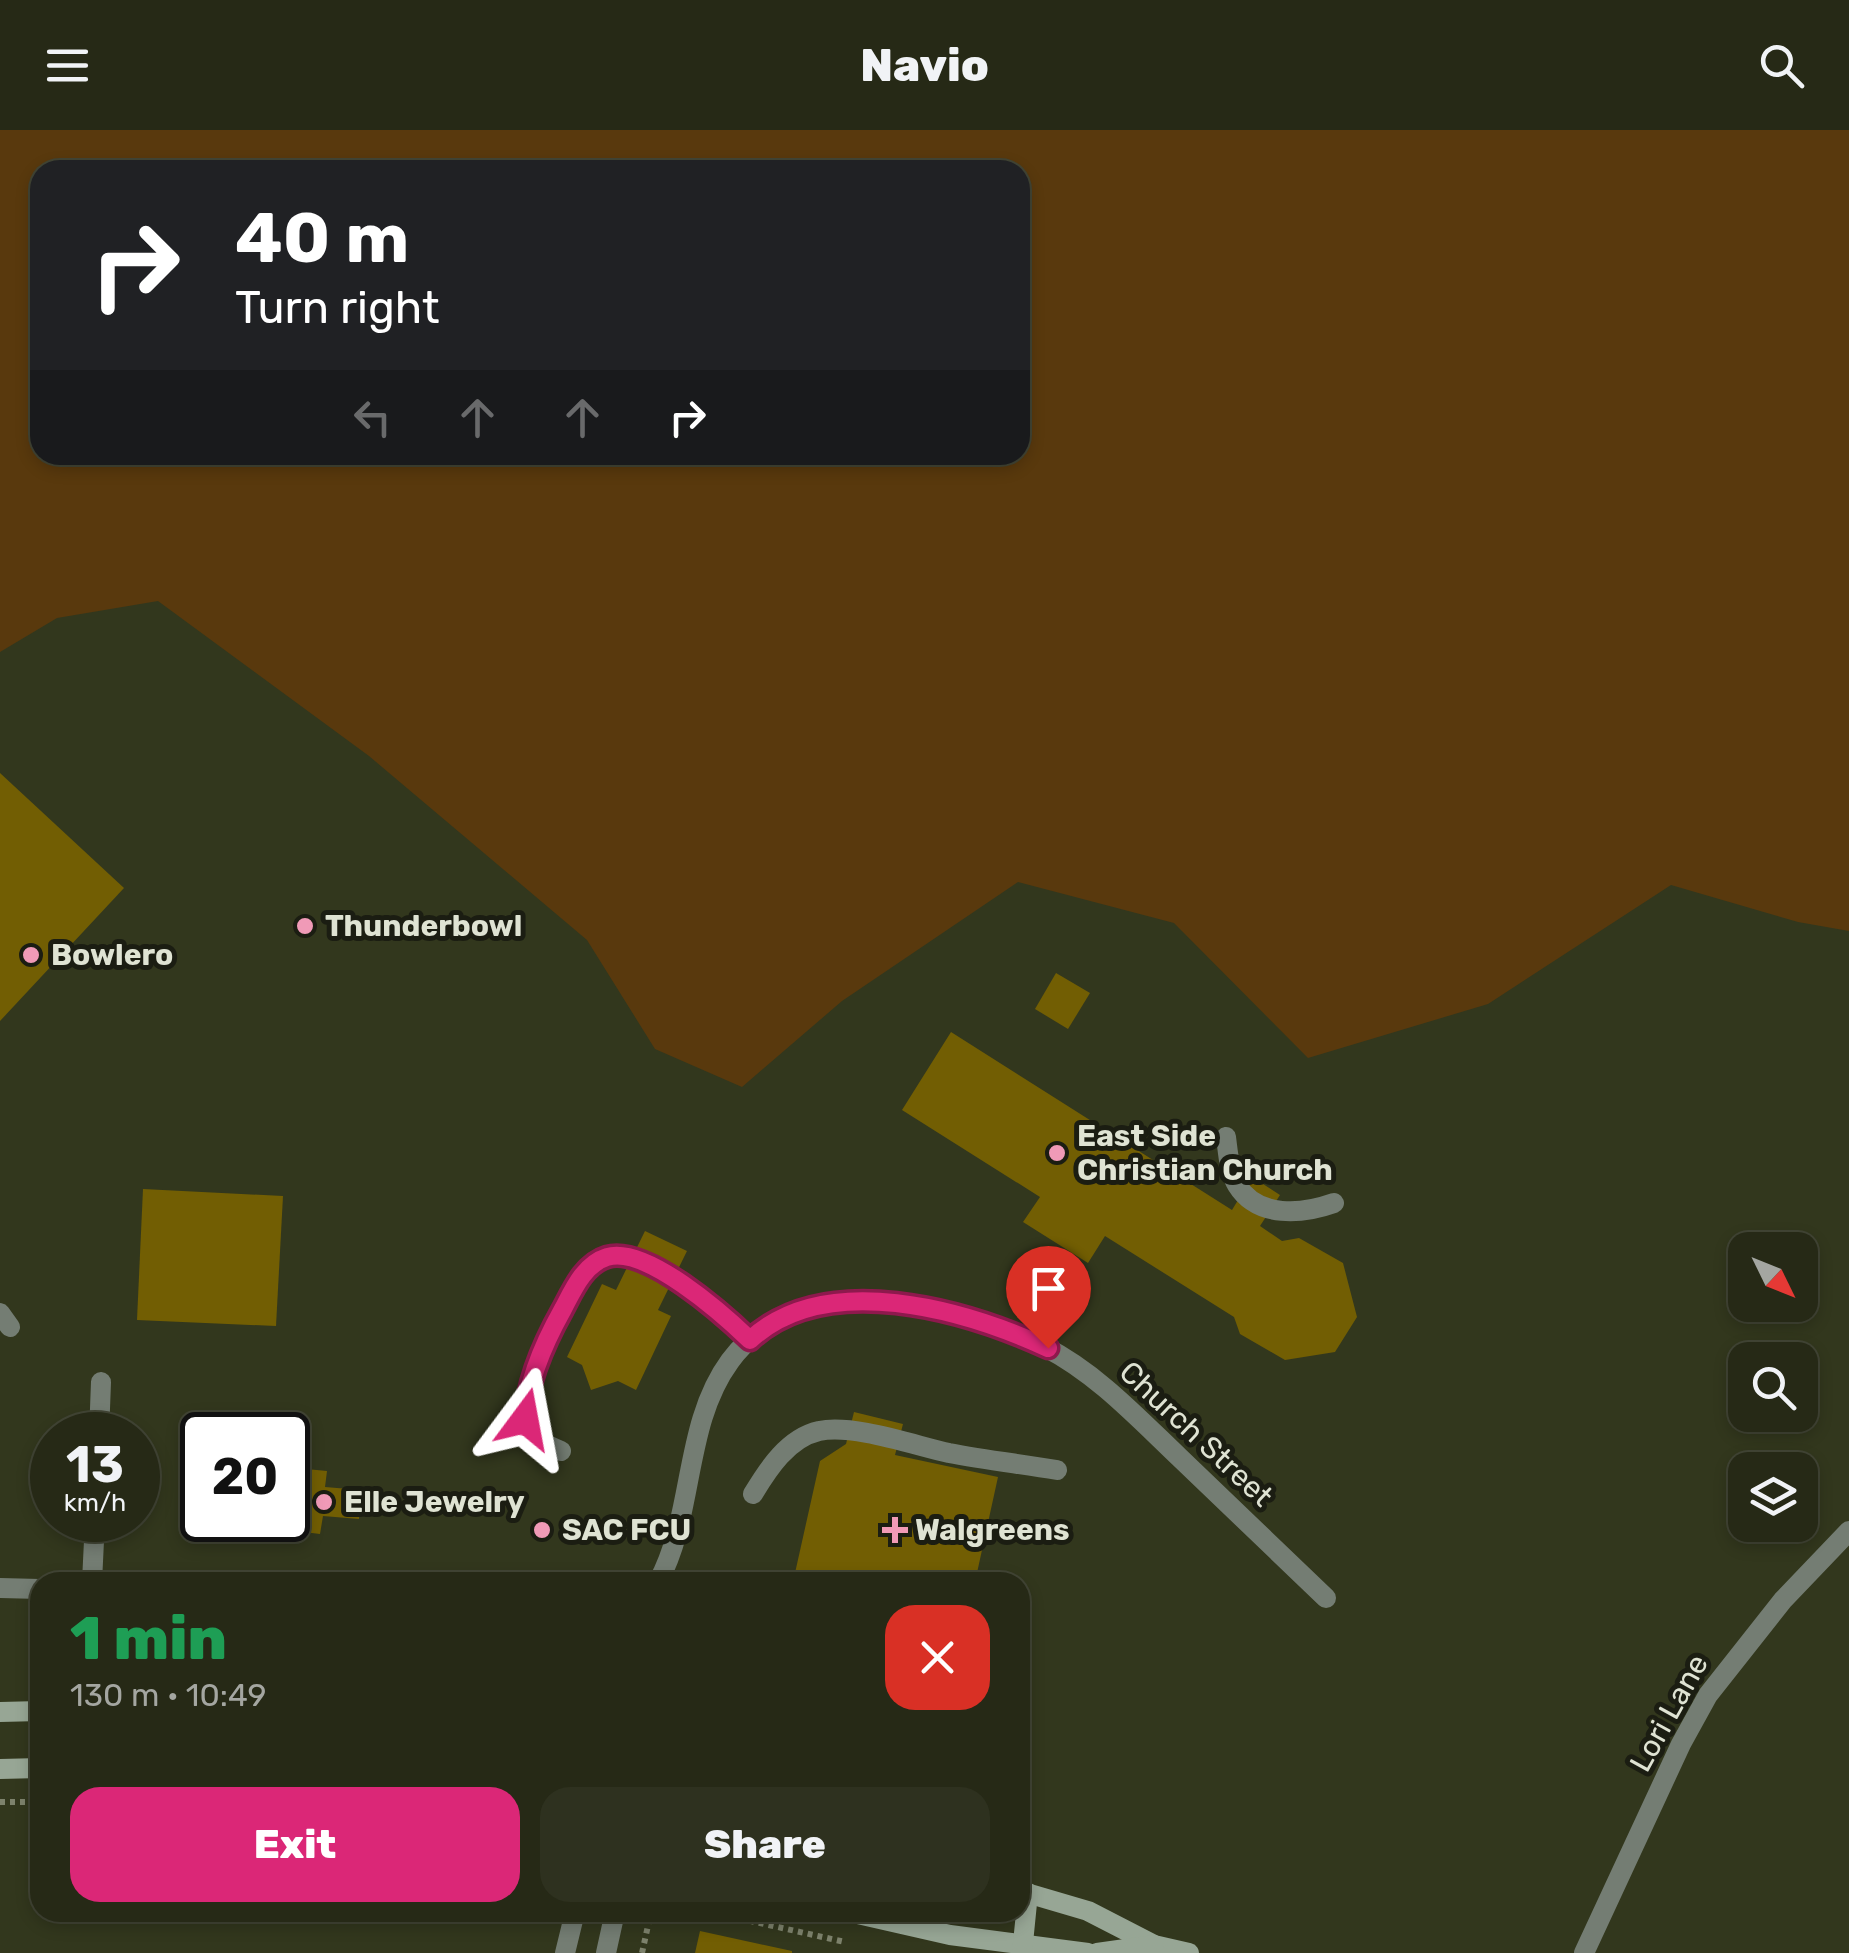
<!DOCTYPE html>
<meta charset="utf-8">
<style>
body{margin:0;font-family:Rubik,sans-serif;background:#2e311f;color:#f1f3f6;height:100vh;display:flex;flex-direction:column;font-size:38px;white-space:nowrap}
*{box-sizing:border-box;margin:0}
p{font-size:32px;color:#a4a6a1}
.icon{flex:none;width:55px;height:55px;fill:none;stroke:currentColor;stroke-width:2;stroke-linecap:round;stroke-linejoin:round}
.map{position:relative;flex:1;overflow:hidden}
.panel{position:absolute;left:30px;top:1442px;width:1000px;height:350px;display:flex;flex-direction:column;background:#262916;border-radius:30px;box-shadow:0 5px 15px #0003,0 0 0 2px #424535}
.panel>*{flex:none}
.top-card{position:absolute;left:30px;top:30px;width:1000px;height:305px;border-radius:30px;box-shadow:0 5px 15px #0003,0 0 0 2px #424535;background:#202124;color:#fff;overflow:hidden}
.needle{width:65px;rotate:133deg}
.tools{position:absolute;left:1728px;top:1102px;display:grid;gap:20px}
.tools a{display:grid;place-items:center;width:90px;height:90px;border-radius:20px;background:#262916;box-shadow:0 5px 15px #0003,0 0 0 2px #424535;font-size:50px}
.speed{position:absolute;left:30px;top:1282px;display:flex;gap:20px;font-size:50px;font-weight:700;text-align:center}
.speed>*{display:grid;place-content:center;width:130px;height:130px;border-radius:50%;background:#262916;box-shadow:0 5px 15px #0003,0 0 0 2px #424535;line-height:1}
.speed small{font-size:25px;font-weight:400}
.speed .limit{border:5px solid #111;border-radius:15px;background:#fff;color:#111}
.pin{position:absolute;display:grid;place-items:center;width:85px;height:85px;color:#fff;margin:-102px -42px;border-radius:50% 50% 50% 0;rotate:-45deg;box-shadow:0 0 10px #0007}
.pin .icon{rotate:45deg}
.me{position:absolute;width:110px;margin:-55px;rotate:13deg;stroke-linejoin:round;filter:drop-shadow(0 0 8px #0008)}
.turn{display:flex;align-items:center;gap:35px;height:210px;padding:0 40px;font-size:45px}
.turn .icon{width:130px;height:130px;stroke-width:2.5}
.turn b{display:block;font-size:70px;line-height:85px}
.lanes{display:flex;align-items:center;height:95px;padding:0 40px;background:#0003;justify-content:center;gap:50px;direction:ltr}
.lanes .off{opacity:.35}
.round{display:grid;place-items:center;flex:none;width:105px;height:105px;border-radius:30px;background:#2e311f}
.head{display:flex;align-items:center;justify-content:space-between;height:170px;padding:0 40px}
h1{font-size:60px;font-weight:800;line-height:75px;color:#1e9e55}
.button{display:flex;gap:20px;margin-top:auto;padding:20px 40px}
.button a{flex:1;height:115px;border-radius:30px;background:#db2777;color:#fff;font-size:40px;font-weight:800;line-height:115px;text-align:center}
.button a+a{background:#2e311f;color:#f1f3f6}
header{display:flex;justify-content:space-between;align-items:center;height:130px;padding:0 40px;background:#262916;font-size:45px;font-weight:800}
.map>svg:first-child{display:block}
.green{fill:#59390d;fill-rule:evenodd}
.building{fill:#725e03}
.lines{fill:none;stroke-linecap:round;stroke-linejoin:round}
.path{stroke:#7d826c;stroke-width:6;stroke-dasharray:5 5;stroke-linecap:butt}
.service{stroke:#747d73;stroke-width:20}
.minor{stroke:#747d73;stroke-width:20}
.secondary{stroke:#97a695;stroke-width:20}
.route-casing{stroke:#8e194d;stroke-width:25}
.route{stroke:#db2777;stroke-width:18}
.poi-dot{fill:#f09ab7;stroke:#1b1d12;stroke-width:4}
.labels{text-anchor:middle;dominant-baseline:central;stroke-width:10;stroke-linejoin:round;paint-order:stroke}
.poi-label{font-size:30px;font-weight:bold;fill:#dfe3d3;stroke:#1b1d12;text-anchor:start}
.street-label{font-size:30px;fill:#dfe3d3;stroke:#1b1d12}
</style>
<header><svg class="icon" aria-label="menu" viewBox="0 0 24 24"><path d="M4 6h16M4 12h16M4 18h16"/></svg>Navio<svg class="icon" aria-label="search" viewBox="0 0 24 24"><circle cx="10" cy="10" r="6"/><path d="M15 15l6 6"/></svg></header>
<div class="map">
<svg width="1849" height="1823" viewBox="0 0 1849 1823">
<rect width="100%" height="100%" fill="#32371d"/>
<path class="green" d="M0 0H1849V801L1798 792 1671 755 1488 874 1308 928 1174 793 1018 752 842 871 742 957 655 919 587 810 369 626 158 471 57 488 0 522ZM40 40H1020V325H40Z"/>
<g class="building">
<polygon points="0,643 124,758 0,891"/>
<polygon points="1056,843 1090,863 1068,899 1035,879"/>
<polygon points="951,902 1232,1080 1252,1047 1280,1065 1260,1096 1282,1111 1299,1108 1343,1133 1357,1187 1335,1222 1285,1230 1240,1204 1234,1187 1105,1106 1088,1133 1023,1092 1040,1067 902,980"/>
<polygon points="143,1059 283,1066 276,1196 137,1190"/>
<polygon points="645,1101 687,1121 658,1180 671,1186 636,1260 618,1251 591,1260 582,1235 567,1227 602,1154 616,1160"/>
<polygon points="854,1282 903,1294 895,1325 998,1347 975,1452 793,1452 820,1331 846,1314"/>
<polygon points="296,1338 327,1341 325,1357 361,1360 359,1389 323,1386 320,1404 296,1401 297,1384 288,1383 288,1354 295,1354"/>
<polygon points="700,1801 792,1821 792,1823 695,1823"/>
</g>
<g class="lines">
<g class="path">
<polyline points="0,1672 40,1672"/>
<polyline points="710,1782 845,1812"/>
<polyline points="642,1823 651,1782"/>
</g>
<g class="service">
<path d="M1226 1007C1228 1022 1229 1042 1237 1055 1258 1089 1303 1084 1334 1073"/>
<polyline points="0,1183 10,1197"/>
<path d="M561 1321C546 1315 532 1309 527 1293 519 1267 539 1236 548 1212 557 1187 572 1149 594 1133 635 1103 723 1183 751 1210"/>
<path d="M753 1364C768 1339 788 1308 819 1301 854 1294 913 1315 949 1323 985 1330 1021 1334 1057 1340"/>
</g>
<g class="minor">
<polyline points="99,1305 101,1252"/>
<polyline points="92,1452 95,1390"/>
<path d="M658 1452C695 1384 683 1295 730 1231 762 1187 818 1169 870 1172 929 1175 992 1190 1045 1217 1096 1243 1137 1287 1179 1327 1228 1374 1277 1421 1326 1468"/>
<polyline points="0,1458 40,1459"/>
<polyline points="565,1823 575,1782"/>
<polyline points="606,1823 615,1782"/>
<polyline points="1584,1823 1681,1614 1708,1565 1783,1470 1849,1401"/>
</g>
<g class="secondary">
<polyline points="0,1582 40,1581"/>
<polyline points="0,1639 40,1638"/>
<polyline points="1020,1761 1088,1781 1154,1815 1189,1823"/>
<polyline points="849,1782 950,1805 1088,1823"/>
<polyline points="1022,1823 1028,1763"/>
<polyline points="1097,1823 1154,1815"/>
</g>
</g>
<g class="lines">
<g class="route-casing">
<path id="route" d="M525 1289C527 1252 545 1211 563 1179 573 1160 584 1134 607 1127 646 1115 724 1185 750 1210 826 1139 965 1180 1048 1218"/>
</g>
<use href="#route" class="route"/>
</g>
<g class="poi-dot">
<circle cx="305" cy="796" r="10"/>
<circle cx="31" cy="825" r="10"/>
<circle cx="1057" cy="1023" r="10"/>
<circle cx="324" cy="1372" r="10"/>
<circle cx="542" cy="1400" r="10"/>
<path d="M890 1385h10v10h10v10h-10v10h-10v-10h-10v-10h10z"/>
</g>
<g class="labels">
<g class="poi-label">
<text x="325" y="796">Thunderbowl</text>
<text x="51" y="825">Bowlero</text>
<text x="1077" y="1006">East Side<tspan x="1077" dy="34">Christian Church</tspan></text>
<text x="344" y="1372">Elle Jewelry</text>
<text x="562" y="1400">SAC FCU</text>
<text x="915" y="1400">Walgreens</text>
</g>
<g class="street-label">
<text transform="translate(1196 1304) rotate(43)">Church Street</text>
<text transform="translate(1669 1583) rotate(-61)">Lori Lane</text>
</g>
</g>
</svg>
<div class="tools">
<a><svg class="needle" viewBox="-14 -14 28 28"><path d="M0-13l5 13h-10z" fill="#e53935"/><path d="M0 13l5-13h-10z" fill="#a4a6a1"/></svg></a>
<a><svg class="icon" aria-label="search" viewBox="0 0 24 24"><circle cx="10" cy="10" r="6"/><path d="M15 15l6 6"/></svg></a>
<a><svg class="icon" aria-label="layers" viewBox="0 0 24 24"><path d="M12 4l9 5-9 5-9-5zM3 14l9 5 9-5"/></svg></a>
</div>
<div class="speed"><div>13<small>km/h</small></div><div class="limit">20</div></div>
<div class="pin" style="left:1048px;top:1218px;background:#d93025"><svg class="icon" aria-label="arrive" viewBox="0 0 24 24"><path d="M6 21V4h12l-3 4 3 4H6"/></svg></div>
<svg class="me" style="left:525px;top:1289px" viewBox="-20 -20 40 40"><path d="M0-17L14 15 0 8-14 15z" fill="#db2777" stroke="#fff" stroke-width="4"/></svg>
<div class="top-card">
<div class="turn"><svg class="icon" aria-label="right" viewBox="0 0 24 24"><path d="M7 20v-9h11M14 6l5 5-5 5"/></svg><div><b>40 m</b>Turn right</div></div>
<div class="lanes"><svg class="icon off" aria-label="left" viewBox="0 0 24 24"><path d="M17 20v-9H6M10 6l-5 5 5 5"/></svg><svg class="icon off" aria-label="ahead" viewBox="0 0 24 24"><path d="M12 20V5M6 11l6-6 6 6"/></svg><svg class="icon off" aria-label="ahead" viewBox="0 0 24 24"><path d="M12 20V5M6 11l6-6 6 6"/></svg><svg class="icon" aria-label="right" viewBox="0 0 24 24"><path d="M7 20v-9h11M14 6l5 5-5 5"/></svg></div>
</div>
<section class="panel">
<div class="head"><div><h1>1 min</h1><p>130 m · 10:49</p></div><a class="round" style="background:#d93025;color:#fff"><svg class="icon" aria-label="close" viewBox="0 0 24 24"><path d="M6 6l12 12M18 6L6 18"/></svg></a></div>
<div class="button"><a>Exit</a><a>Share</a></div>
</section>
</div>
